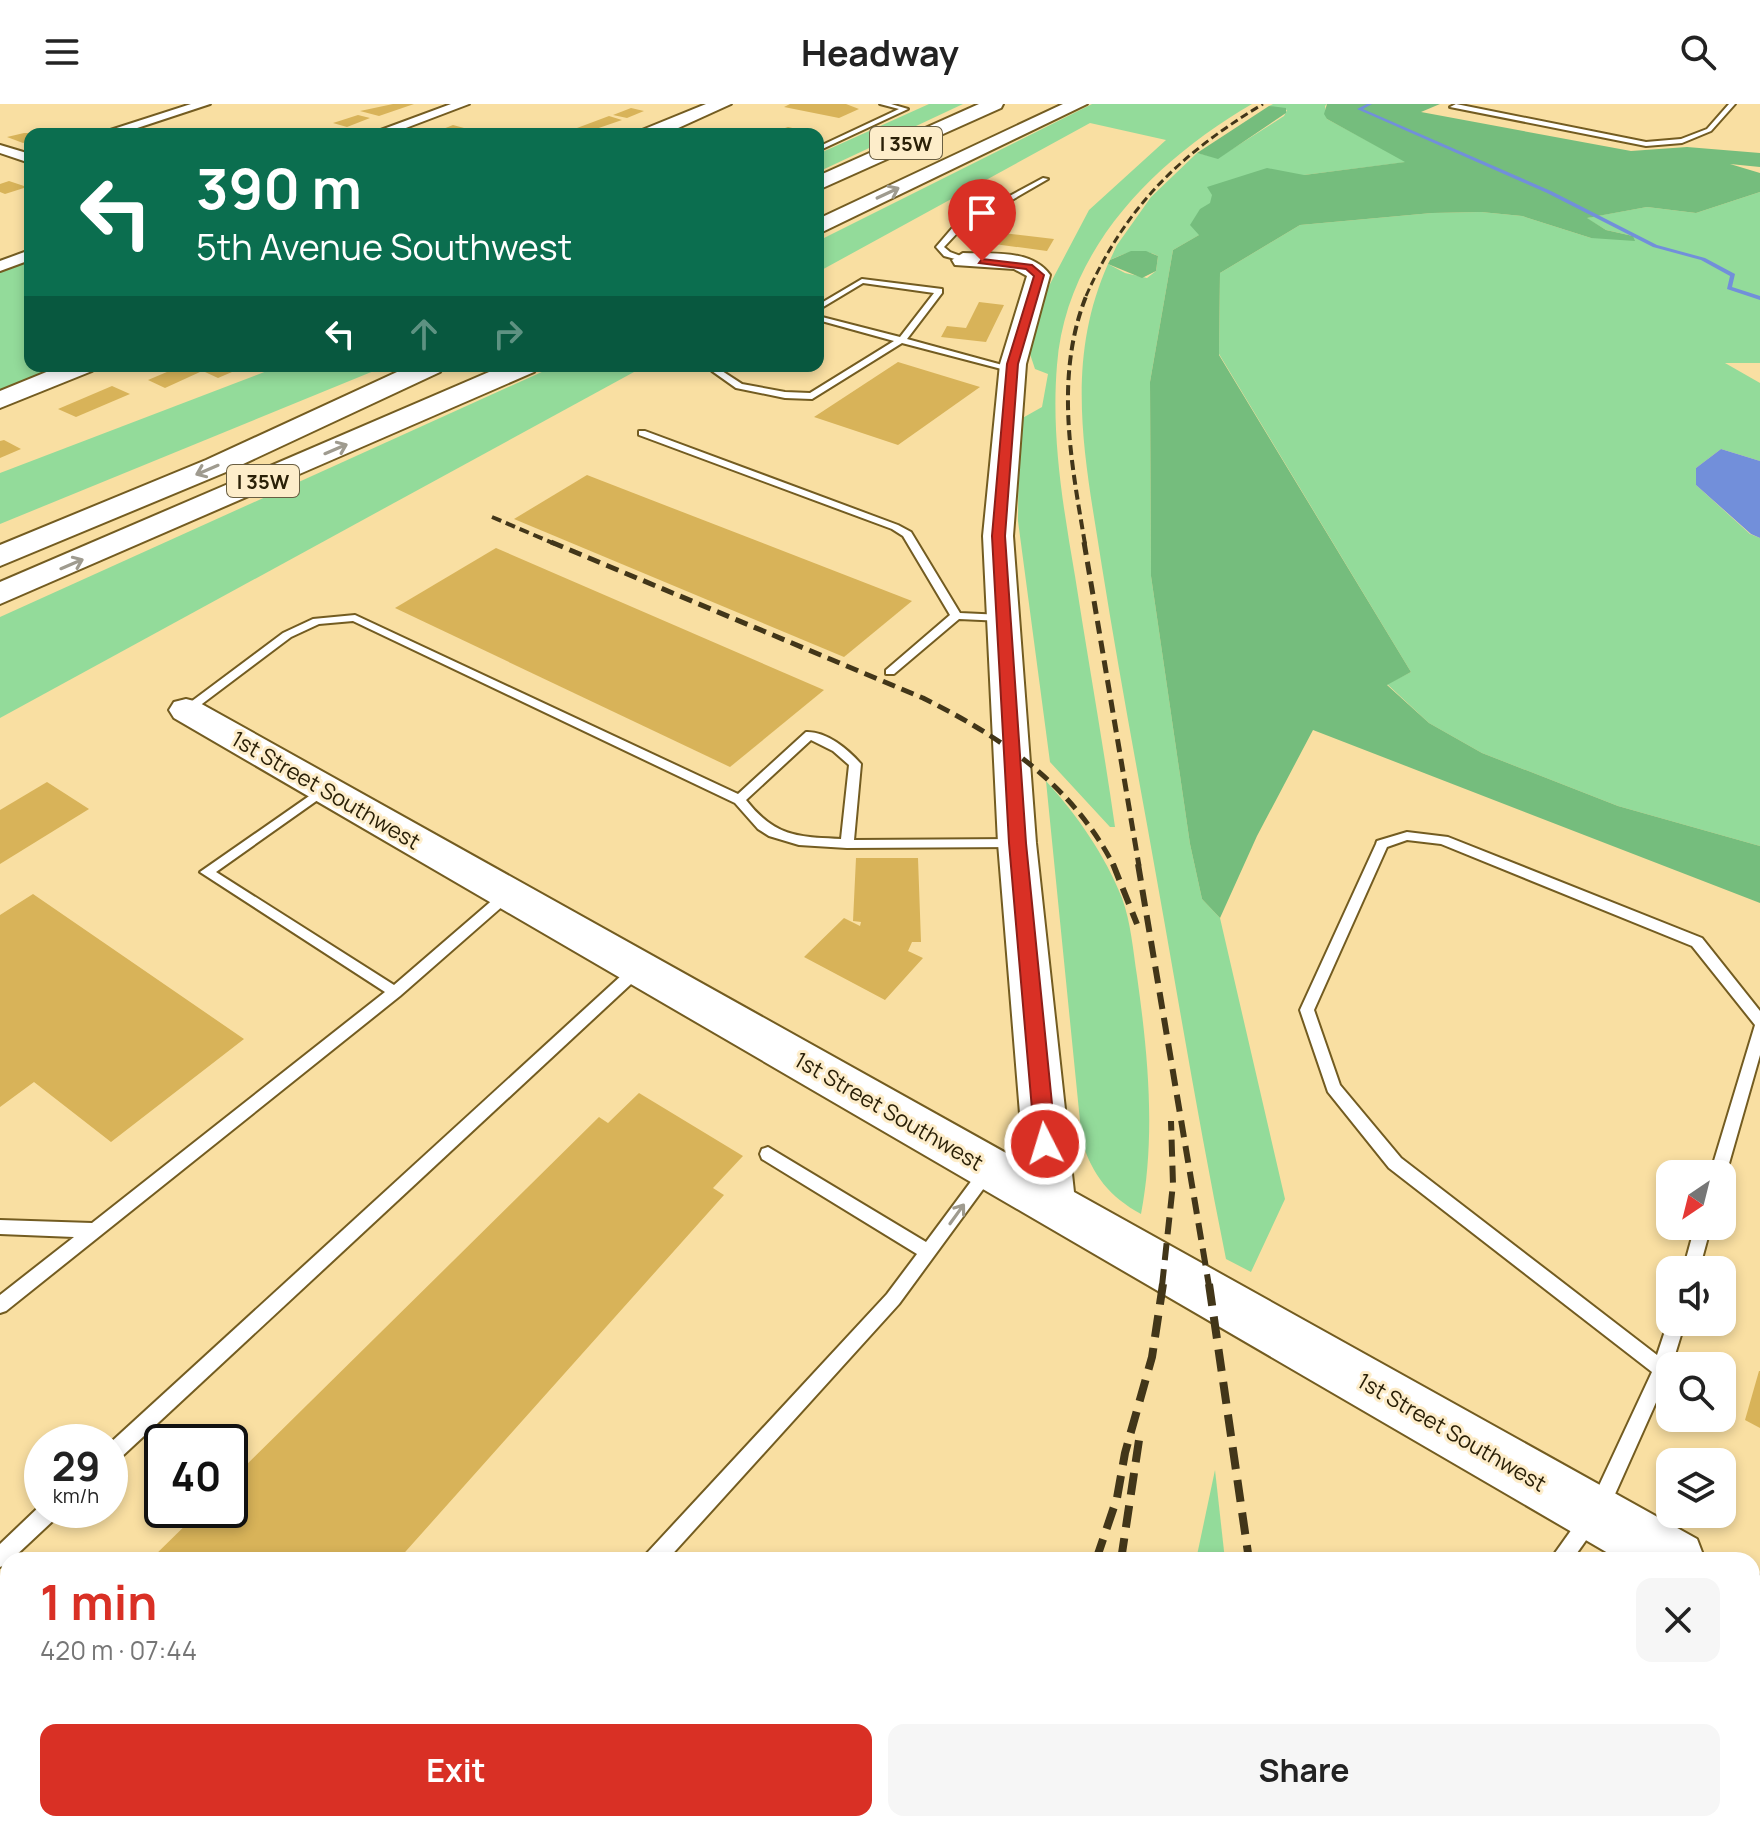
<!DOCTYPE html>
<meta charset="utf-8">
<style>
body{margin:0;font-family:Manrope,sans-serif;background:#f6f6f6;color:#222;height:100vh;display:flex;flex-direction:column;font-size:30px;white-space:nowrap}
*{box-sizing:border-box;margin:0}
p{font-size:26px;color:#767676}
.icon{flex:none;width:44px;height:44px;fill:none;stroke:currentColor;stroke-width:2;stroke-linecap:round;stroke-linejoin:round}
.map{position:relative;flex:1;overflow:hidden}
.panel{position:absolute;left:0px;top:1448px;width:1760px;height:280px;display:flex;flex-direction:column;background:#fff;border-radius:24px 24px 0 0;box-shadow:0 4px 12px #0003}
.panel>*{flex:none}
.hud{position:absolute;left:24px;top:24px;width:800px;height:244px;border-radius:16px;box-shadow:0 4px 12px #0003;background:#0b6e4f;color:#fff;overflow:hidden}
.needle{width:52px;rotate:215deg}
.tools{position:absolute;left:1656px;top:1056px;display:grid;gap:16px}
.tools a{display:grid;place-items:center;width:80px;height:80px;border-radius:16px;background:#fff;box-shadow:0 4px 12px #0003;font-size:40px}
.speed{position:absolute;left:24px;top:1320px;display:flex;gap:16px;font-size:40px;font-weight:700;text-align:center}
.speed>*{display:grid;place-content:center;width:104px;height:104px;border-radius:50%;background:#fff;box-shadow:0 4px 12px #0003;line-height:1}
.speed small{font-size:20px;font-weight:400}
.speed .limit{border:4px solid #111;border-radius:12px;background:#fff;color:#111}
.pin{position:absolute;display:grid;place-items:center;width:68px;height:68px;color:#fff;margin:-82px -34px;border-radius:50% 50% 50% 0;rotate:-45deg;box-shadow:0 0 8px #0007}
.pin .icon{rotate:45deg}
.me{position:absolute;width:88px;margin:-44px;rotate:355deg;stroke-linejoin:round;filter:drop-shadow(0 0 6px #0008)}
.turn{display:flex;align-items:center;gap:28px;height:168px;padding:0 40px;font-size:36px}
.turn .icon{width:104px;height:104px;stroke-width:2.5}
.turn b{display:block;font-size:56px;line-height:68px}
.lanes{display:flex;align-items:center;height:76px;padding:0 40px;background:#0003;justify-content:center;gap:40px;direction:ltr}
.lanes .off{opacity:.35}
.round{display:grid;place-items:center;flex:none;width:84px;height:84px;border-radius:16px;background:#f6f6f6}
.summary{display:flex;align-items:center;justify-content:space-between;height:136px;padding:0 40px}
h1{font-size:48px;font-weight:700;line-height:60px;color:#d93025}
.cta{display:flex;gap:16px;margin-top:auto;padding:16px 40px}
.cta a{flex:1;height:92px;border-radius:16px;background:#d93025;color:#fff;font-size:32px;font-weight:700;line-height:92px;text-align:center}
.cta a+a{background:#f6f6f6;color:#222}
header{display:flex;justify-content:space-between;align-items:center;height:104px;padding:0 40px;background:#fff;font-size:36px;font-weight:700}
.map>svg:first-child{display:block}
.green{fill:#93db9a}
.forest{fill:#75bd7d}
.water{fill:#728fda}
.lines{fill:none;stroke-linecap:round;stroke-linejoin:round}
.stream{fill:#728fda;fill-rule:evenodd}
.building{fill:#d8b359}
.lane-casing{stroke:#735c21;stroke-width:4}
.street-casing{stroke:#735c21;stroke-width:4}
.secondary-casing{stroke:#735c21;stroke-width:4}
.highway-casing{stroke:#735c21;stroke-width:4}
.lane{fill:#fff;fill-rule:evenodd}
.street{fill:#fff;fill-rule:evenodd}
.secondary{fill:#fff;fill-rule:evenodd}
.highway{fill:#fff;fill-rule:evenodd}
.rail-far4{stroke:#423619;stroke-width:3;stroke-dasharray:8 4;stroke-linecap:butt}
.rail-far3{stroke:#423619;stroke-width:4;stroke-dasharray:10 5;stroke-linecap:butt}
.rail-far2{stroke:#423619;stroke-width:5;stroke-dasharray:13 7;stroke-linecap:butt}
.rail-far1{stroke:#423619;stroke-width:6;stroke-dasharray:17 9;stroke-linecap:butt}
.rail{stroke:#423619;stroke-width:8;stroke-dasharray:22 11;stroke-linecap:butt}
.oneway{stroke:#9f9b8f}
.route{fill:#d93025;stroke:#8d1f18;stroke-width:2}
.labels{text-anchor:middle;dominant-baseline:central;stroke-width:6;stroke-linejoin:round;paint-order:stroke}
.shield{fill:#fdedca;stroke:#695e42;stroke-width:2}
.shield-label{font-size:20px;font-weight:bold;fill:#2a2007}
.street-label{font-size:22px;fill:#2a2007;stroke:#fdedca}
</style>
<header><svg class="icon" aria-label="menu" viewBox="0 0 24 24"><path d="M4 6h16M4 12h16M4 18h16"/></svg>Headway<svg class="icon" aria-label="search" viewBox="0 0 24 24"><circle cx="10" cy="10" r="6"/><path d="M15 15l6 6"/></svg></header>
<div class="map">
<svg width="1760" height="1728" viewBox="0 0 1760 1728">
<rect width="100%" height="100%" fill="#f9dfa2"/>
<g class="green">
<polygon points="929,0 963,0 818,68 818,50"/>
<path d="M1092 0H1252C1156 56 1066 144 1057 261 1051 332 1063 402 1075 472 1088 556 1103 639 1115 723H1110L1050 658 1018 417 1019 316 1042 303 1048 270 1035 265 1029 247 1040 199 1089 106 1166 36 1090 19 818 168V137Z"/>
<path d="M1273 0H1327L1325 2 1327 15 1407 58 1304 71 1173 146 1150 278 1151 472 1190 740 1202 795 1220 814 1285 1095 1251 1168 1226 1155C1197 1012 1174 869 1148 726 1132 638 1116 551 1102 463 1086 359 1063 261 1108 160L1125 169 1147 174 1156 167 1158 152C1141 143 1127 148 1110 156L1117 141 1151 93 1197 49 1218 54 1284 12 1287 6 1269 2Z"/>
<polygon points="1760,88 1760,259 1725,259 1760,279 1760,357 1721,345 1696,364 1696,381 1750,430 1760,434 1760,742 1618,702 1482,649 1429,619 1387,580 1411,568 1219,250 1220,169 1300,121 1432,109 1481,108 1522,112 1591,134 1633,132 1606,126 1586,114 1647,103 1696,109"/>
<polygon points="30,157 30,262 64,262 0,288 0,168"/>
<polygon points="280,262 386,262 0,420 0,369"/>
<polygon points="555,262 645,262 0,614 0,513"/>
<path d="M1046 677C1077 711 1105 751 1122 794 1131 819 1133 846 1137 872 1148 950 1156 1032 1141 1110 1110 1093 1092 1071 1082 1037Z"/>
<polygon points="1215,1366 1225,1456 1196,1456"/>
<polygon points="1175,1720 1258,1720 1259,1728 1175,1728"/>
</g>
<g class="forest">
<polygon points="1327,0 1440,0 1421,8 1631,47 1687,43 1760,49 1760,63 1730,60 1760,69 1760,88 1696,109 1647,103 1587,114 1606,126 1633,132 1635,137 1591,134 1522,112 1481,108 1432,109 1300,121 1220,169 1219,251 1411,568 1387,581 1429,619 1482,649 1618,702 1760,742 1760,799 1313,626 1257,732 1220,814 1202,795 1190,740 1151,472 1150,278 1173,146 1199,131 1190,121 1200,105 1210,99 1212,91 1207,83 1267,64 1304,71 1405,58 1327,15 1324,10"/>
<polygon points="1269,2 1286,4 1286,9 1218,55 1197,49"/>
<polygon points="1131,147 1146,147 1158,152 1156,167 1142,174 1108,160 1110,156"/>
</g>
<polygon class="water" points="1721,345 1760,357 1760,434 1751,430 1696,381 1696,364"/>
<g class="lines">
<polygon class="stream" points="1367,0 1372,0 1363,5 1551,87 1657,141 1705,154 1735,170 1732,183 1760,192 1760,196 1727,185 1730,172 1701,156 1653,143 1547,89 1357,5"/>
</g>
<g class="building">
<polygon points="393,0 414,0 379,12 360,7"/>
<polygon points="790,0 846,0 859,5 839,14 784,3"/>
<polygon points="631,4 644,7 627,14 613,11"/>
<polygon points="358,11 370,14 347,23 333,19"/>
<polygon points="609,12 622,16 590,27 577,24"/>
<polygon points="453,21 464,24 456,28 461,30 433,29"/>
<polygon points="788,23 814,29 814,30 768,30"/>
<polygon points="24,29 30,29 30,37 23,39 7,33"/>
<polygon points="9,77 27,83 5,90 0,88 0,80"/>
<polygon points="994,128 1054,135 1047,147 987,139"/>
<polygon points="979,198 1004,201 986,238 941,233 947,222 966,224"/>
<polygon points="898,258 980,283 898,341 814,313"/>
<polygon points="181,262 200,268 165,284 148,276"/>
<polygon points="219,262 232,262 239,265 218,274 205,268"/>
<polygon points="112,282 130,290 76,313 58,305"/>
<polygon points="4,336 21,345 0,354 0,337"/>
<polygon points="587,371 912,497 844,553 514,415"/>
<polygon points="496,444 824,586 730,663 395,504"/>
<polygon points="47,678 89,705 0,760 0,706"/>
<polygon points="856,754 918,754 921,838 912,838 908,847 923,854 885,896 804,853 844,814 860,822 861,818 853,817"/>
<polygon points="33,790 244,935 111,1038 34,978 0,1003 0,811"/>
<polygon points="639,989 743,1052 713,1084 724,1091 398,1456 150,1456 201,1406 230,1406 230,1377 599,1013 608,1019"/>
<polygon points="1759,1267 1760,1267 1760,1324 1745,1316"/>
<polygon points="1496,1720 1724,1720 1722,1728 1493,1728"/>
</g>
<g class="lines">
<g class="lane-casing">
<g id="lane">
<polygon points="880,0 891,0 908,5 818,47 818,43 899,5"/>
<polygon points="1456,0 1646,38 1681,35 1707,25 1729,0 1735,0 1711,27 1682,39 1646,42 1450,3"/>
<polygon points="1043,74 1048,75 960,126 944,143 950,148 966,154 966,158 944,152 936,143 954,122"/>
<polygon points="862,175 942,185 942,189 907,235 1017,265 1013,268 902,239 812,295 785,294 736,284 712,267 718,262 728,262 722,267 742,280 785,288 810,289 894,237 818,216 818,212 900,233 934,189 863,179 818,206 818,201"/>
<polygon points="639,327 645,327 898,421 911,428 960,509 1003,511 1008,514 1003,517 959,515 894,570 886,570 886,566 950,511 903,432 892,425 639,331"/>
<path d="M355 511 738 690 806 628C826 627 848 645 861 660L854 736 1017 735 1023 739 1017 743 847 744 799 741 769 732 758 725 735 699 353 517 319 520 291 533 190 609H182L180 606 283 529 313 515ZM811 636 833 647 849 661 841 735C798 733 775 733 746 696Z"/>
<polygon points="325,681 331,685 329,688 216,768 394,881 503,787 513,787 515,790 513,793 400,892 6,1207 0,1209 0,1191 74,1133 0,1130 0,1116 92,1119 385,888 200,768"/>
<polygon points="1407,728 1448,733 1702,834 1760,907 1760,951 1726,1070 1722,1075 1722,1070 1710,1070 1755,921 1692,842 1441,740 1407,736 1387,743 1314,906 1340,981 1401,1054 1657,1251 1670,1212 1670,1218 1685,1218 1670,1267 1607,1408 1600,1411 1593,1408 1590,1401 1652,1268 1389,1064 1328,988 1300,906 1376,740 1377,737"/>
<polygon points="639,859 644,860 646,864 644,868 117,1357 110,1360 110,1339 634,860"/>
<polygon points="768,1043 926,1138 981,1064 987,1062 993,1064 995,1069 899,1200 667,1456 644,1456 647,1449 887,1190 917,1150 762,1055 760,1050 762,1045"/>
<polygon points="1695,1122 1711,1122 1699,1166 1683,1166"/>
<polygon points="42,1400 42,1406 60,1406 57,1413 11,1456 8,1456 7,1460 0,1463 0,1440"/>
<polygon points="1589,1408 1596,1411 1599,1418 1572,1456 1550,1456 1582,1411"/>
<polygon points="1752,1611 1760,1615 1760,1638 1752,1634"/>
<polygon points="396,1720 422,1720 419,1728 393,1728"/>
<rect x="1442" y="1720" width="22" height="8"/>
</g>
</g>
<g class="street-casing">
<g id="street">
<polygon points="191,0 210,0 119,30 98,30"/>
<polygon points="451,0 469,0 390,30 370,30"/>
<polygon points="0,41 30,50 30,59 0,49"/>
<polygon points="30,146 30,156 0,167 0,157"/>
</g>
</g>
<g class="secondary-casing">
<g id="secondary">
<polygon points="706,0 731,0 665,30 640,30 642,26"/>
<path d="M963 149C991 150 1032 145 1050 171L1026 260 1013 432 1036 739 1074 1088 1697 1435 1705 1456H1620L174 614 169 606 174 598 186 595 198 598 1024 1059 998 739 983 432 1000 260 1027 172 1014 165 955 161 952 156Z"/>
<polygon points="61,262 96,262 92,267 0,304 0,287"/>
<polygon points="1752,1469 1760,1472 1760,1534 1752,1531"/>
</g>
</g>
<g class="highway-casing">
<g id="highway">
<polygon points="979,0 1003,0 1001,4 818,86 818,72"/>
<polygon points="1063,0 1087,0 818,130 818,115"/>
<polygon points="410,262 444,262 440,268 226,368 0,462 0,441 206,356"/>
<polygon points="503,262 538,262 534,268 0,500 0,478"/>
</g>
</g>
<use href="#lane" class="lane"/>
<use href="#street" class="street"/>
<use href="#secondary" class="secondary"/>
<use href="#highway" class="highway"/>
<path class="rail-far4" d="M1086 192C1126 102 1180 50 1263 0"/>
<g class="rail-far3">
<polyline points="492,413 555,440"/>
<path d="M1085 440C1071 357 1054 271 1087 190"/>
</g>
<g class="rail-far2">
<path d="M551 438 923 594C1003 634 1072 681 1114 762"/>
<polyline points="1084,438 1139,762"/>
</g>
<g class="rail-far1">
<polyline points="1113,760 1137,820"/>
<polyline points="1138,760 1209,1182"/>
<polyline points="1162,1182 1173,1080 1171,1017"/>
</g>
<g class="rail">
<polyline points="1209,1180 1249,1456"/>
<polyline points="1096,1456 1117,1394 1125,1349 1152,1253 1163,1180"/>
<polyline points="1121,1456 1139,1336"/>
<polyline points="1289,1720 1291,1728"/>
<polyline points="1325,1720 1328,1728"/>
<polyline points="943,1728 949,1720"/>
<polyline points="1072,1728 1075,1720"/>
</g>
</g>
<defs><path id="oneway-shaft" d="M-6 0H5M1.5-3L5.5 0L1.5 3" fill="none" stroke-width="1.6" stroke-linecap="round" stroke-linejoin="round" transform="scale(2)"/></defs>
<g class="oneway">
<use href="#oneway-shaft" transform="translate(888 89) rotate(-25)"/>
<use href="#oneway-shaft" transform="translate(336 345) rotate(-23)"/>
<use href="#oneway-shaft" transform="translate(207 366) rotate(157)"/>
<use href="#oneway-shaft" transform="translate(72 460) rotate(-23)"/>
<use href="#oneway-shaft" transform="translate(957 1110) rotate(-54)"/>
</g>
<polygon class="route" points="982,155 1032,161 1044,171 1018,260 1005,432 1026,739 1056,1040 1053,1046 1045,1048 1038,1046 1035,1040 1009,739 992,432 1007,260 1034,172 1026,165 979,159"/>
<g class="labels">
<g class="shield">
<rect x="870" y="23" width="72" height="32" rx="6"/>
<rect x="227" y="361" width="72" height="32" rx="6"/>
</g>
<g class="shield-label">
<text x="906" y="39">I 35W</text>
<text x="263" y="377">I 35W</text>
</g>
<g class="street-label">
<text transform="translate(326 686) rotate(30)">1st Street Southwest</text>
<text transform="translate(889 1007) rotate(30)">1st Street Southwest</text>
<text transform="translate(1452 1328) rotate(30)">1st Street Southwest</text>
</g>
</g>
</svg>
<div class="tools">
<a><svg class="needle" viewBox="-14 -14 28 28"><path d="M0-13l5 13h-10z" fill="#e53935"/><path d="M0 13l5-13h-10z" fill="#767676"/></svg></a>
<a><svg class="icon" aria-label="sound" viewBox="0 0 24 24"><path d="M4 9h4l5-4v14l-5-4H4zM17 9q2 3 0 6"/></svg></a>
<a><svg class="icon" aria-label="search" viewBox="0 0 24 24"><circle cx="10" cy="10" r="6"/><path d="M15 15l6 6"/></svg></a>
<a><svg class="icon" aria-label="layers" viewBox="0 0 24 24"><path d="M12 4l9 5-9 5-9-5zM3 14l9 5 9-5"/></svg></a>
</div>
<div class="speed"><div>29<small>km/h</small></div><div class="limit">40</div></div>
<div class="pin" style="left:982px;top:157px;background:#d93025"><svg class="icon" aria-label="arrive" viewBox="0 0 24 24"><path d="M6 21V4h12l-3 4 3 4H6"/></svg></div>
<svg class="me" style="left:1045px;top:1040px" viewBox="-20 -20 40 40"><circle r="17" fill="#d93025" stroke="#fff" stroke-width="3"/><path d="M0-11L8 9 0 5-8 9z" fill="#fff"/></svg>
<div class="hud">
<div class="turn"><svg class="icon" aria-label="left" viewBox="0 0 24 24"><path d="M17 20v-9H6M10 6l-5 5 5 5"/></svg><div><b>390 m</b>5th Avenue Southwest</div></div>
<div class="lanes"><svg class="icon" aria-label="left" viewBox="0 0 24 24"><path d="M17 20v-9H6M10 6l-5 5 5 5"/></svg><svg class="icon off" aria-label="ahead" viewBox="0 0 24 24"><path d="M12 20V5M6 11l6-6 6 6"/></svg><svg class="icon off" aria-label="right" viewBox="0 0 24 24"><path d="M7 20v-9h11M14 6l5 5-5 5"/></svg></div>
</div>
<section class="panel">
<div class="summary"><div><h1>1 min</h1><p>420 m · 07:44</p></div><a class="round"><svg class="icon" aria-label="close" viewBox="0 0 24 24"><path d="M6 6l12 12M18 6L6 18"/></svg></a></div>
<div class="cta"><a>Exit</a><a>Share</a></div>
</section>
</div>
